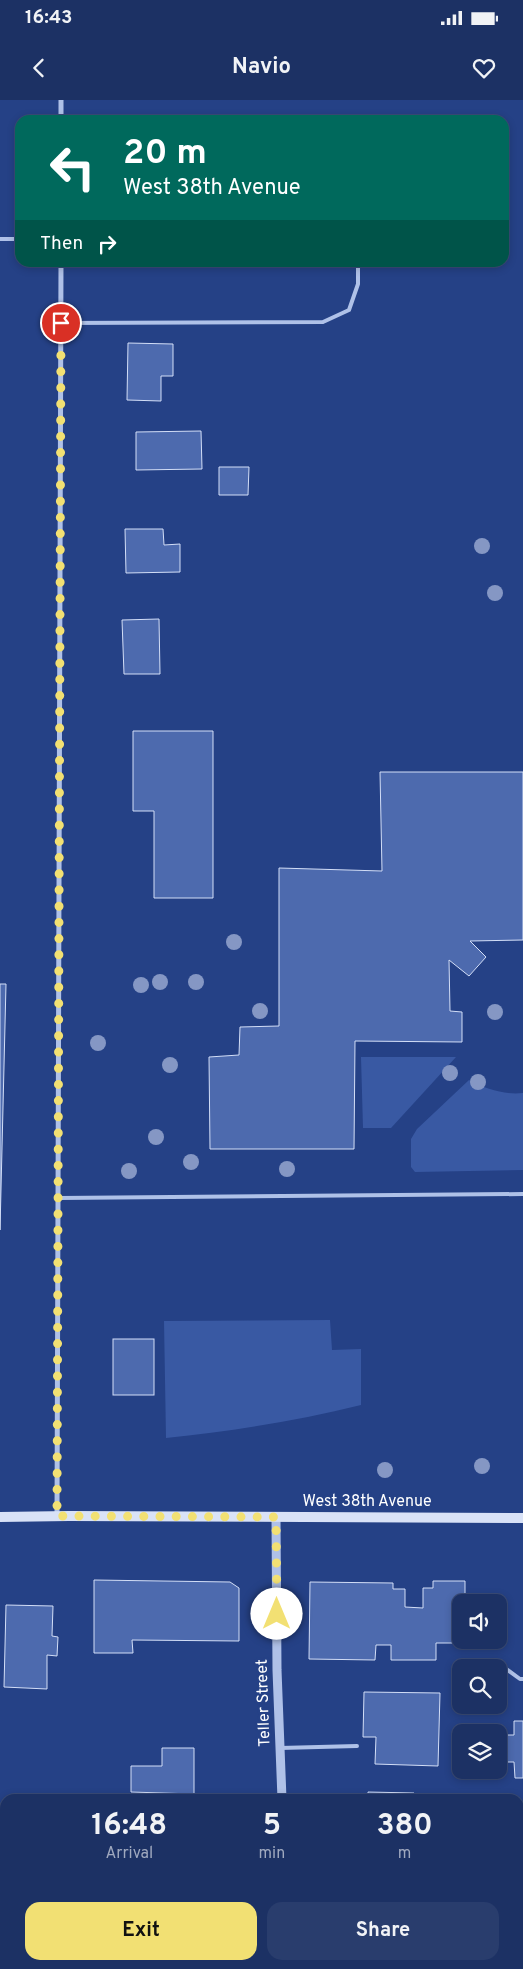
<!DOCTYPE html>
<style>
body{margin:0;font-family:Overpass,sans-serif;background:#293d6d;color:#f1f3f6;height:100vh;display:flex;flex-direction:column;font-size:19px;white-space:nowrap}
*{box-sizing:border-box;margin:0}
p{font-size:16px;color:#a0a9bf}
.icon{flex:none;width:28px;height:28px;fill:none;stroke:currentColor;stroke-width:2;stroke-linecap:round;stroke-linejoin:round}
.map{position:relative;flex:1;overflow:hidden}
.sheet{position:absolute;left:0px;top:1694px;width:524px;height:176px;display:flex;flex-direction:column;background:#1c3164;border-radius:15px 15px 0 0;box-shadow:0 2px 8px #0003,0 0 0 1px #3a4c78}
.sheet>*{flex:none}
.guide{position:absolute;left:15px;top:15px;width:494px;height:152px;border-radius:15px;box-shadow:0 2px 8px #0003,0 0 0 1px #3a4c78;background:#00695c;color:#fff;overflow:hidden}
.fabs{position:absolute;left:452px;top:1494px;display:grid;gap:10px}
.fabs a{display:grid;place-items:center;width:55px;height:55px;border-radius:10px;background:#1c3164;box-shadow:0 2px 8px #0003,0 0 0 1px #3a4c78;font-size:25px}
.pin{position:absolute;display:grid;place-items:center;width:42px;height:42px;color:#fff;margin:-21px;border:2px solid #fff;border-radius:50%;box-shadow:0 1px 5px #0007}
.me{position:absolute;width:55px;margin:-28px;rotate:0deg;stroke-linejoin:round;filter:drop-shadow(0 0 4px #0008)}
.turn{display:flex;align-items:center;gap:18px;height:105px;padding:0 25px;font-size:22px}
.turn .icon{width:65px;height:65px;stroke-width:2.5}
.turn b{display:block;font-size:35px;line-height:42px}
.then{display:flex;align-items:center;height:48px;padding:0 25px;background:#0003;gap:10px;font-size:19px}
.eta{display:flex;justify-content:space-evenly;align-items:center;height:85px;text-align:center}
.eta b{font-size:30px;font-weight:700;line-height:35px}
.action{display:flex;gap:10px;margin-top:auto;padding:10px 25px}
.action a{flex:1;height:58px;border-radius:15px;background:#f2e073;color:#111;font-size:20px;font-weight:700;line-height:58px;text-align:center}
.action a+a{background:#293d6d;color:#f1f3f6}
.status{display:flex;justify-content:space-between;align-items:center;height:35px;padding:0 25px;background:#1c3164;direction:ltr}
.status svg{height:14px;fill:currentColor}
header{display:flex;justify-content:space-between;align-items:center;height:65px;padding:0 25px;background:#1c3164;font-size:22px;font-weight:700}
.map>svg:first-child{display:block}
.green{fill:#3959a3}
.building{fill:#4d6aae;stroke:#d3def7}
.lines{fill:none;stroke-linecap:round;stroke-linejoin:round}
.service{stroke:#afc1e8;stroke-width:4}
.minor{stroke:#afc1e8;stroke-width:5}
.tertiary{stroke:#afc1e8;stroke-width:9}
.secondary{stroke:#d9e2f7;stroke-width:10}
.tree{fill:#8597c4}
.route{stroke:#f2e073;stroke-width:9;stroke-dasharray:0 16.2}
.labels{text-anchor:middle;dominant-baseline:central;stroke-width:5;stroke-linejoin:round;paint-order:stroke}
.street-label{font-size:16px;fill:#fff;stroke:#254186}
</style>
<div class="status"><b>16:43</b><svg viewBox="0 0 49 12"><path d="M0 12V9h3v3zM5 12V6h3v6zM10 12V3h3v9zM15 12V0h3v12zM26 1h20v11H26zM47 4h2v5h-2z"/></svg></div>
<header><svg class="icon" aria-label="back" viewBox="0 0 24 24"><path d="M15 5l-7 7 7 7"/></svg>Navio<svg class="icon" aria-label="heart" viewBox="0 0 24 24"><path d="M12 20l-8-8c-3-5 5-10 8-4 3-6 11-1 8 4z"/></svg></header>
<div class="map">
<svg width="523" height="1869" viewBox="0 0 523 1869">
<rect width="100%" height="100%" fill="#254186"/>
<g class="green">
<polygon points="361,957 456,957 391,1028 363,1028"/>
<path d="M469 980C486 989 504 995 523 993V1070L415 1072 411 1067V1039L417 1029Z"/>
<path d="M330 1220 332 1250 361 1249V1305C297 1321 232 1331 166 1338L164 1221Z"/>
</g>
<g class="building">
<polygon points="128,243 173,244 173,276 161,276 161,301 127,300"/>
<polygon points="201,331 202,369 136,370 136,332"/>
<polygon points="219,367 249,367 248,395 219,395"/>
<polygon points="125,429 163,429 164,445 180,444 180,472 126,473"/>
<polygon points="159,519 160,574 124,574 122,520"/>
<polygon points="133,631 213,631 213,798 154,798 154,711 133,711"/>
<polygon points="380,672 523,672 523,840 470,841 486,857 469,876 449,860 450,911 462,912 462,942 355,941 354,1049 210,1049 209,957 239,955 240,927 279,926 279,768 382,771"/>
<polygon points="0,884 6,884 0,1130"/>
<rect x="113" y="1239" width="41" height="56"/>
<polygon points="94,1480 230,1482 239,1488 239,1541 132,1540 133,1553 94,1553"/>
<polygon points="433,1481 465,1481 465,1502 461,1502 461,1540 464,1540 464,1543 436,1543 436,1560 391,1560 391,1545 376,1545 375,1560 309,1559 310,1482 393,1483 393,1489 405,1489 405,1507 423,1508 423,1488 433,1488"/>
<polygon points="6,1505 53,1506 52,1536 58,1537 57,1556 47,1555 47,1589 4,1587"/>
<polygon points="364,1592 440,1593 438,1666 375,1664 376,1637 363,1637"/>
<polygon points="514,1621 523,1621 523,1678 515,1678 514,1662 499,1662 499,1635 514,1635"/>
<polygon points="162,1648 194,1648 194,1694 131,1692 131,1666 162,1666"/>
<polygon points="368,1692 414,1693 414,1699 368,1699"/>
<polygon points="0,1716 5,1717 5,1799 0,1799"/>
<polygon points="519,1844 523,1844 523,1869 495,1869 495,1865 519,1865"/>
<rect x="59" y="1865" width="19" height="4"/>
<rect x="117" y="1865" width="23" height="4"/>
<rect x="175" y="1865" width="40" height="4"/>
<rect x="380" y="1865" width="32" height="4"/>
</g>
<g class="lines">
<g class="service">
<polyline points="0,139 20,139"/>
<polyline points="61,223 323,222 349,210 358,184 358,162"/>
<polyline points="59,1098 523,1094"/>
<polyline points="502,1566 520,1579 523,1579"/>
<polyline points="280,1648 357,1646"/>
</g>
<g class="minor">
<polyline points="61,0 61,20"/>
<polyline points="57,1416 61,162"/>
</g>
<g class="tertiary">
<polyline points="276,1417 277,1570 282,1699"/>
<polyline points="290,1865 290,1869"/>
</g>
<polyline class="secondary" points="0,1417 69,1416 523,1418"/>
</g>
<g class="tree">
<circle cx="482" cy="446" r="8"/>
<circle cx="495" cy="493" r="8"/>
<circle cx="234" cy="842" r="8"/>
<circle cx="160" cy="882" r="8"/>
<circle cx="196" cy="882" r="8"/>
<circle cx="141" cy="885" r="8"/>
<circle cx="260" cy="911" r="8"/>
<circle cx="495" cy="912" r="8"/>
<circle cx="98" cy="943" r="8"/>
<circle cx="170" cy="965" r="8"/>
<circle cx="450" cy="973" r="8"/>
<circle cx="478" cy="982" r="8"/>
<circle cx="156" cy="1037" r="8"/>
<circle cx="191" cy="1062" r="8"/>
<circle cx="287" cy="1069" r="8"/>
<circle cx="129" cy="1071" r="8"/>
<circle cx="482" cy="1366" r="8"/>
<circle cx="385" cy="1370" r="8"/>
</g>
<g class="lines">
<polyline class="route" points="61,223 57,1416 276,1417 277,1514"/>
</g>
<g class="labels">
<g class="street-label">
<text x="367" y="1402">West 38th Avenue</text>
<text transform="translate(264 1603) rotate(-92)">Teller Street</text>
</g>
</g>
</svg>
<div class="fabs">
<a><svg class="icon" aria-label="sound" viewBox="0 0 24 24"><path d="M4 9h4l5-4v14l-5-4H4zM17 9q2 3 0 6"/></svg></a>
<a><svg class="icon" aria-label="search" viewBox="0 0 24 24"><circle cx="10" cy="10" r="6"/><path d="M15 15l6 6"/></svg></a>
<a><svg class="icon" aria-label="layers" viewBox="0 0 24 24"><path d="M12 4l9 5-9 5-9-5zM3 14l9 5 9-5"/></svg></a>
</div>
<div class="pin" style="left:61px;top:223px;background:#d93025"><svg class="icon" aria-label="arrive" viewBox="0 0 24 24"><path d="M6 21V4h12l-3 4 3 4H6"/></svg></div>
<svg class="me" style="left:277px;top:1514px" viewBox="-20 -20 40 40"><circle r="19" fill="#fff"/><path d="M0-13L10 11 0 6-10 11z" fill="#f2e073"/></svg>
<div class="guide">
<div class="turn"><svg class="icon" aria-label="left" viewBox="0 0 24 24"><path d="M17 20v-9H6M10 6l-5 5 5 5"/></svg><div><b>20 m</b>West 38th Avenue</div></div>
<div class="then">Then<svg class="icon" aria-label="right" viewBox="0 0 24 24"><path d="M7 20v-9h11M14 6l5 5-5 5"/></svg></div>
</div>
<section class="sheet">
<div class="eta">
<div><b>16:48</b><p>Arrival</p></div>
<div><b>5</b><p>min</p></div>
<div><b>380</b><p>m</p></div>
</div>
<div class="action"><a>Exit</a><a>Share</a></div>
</section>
</div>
